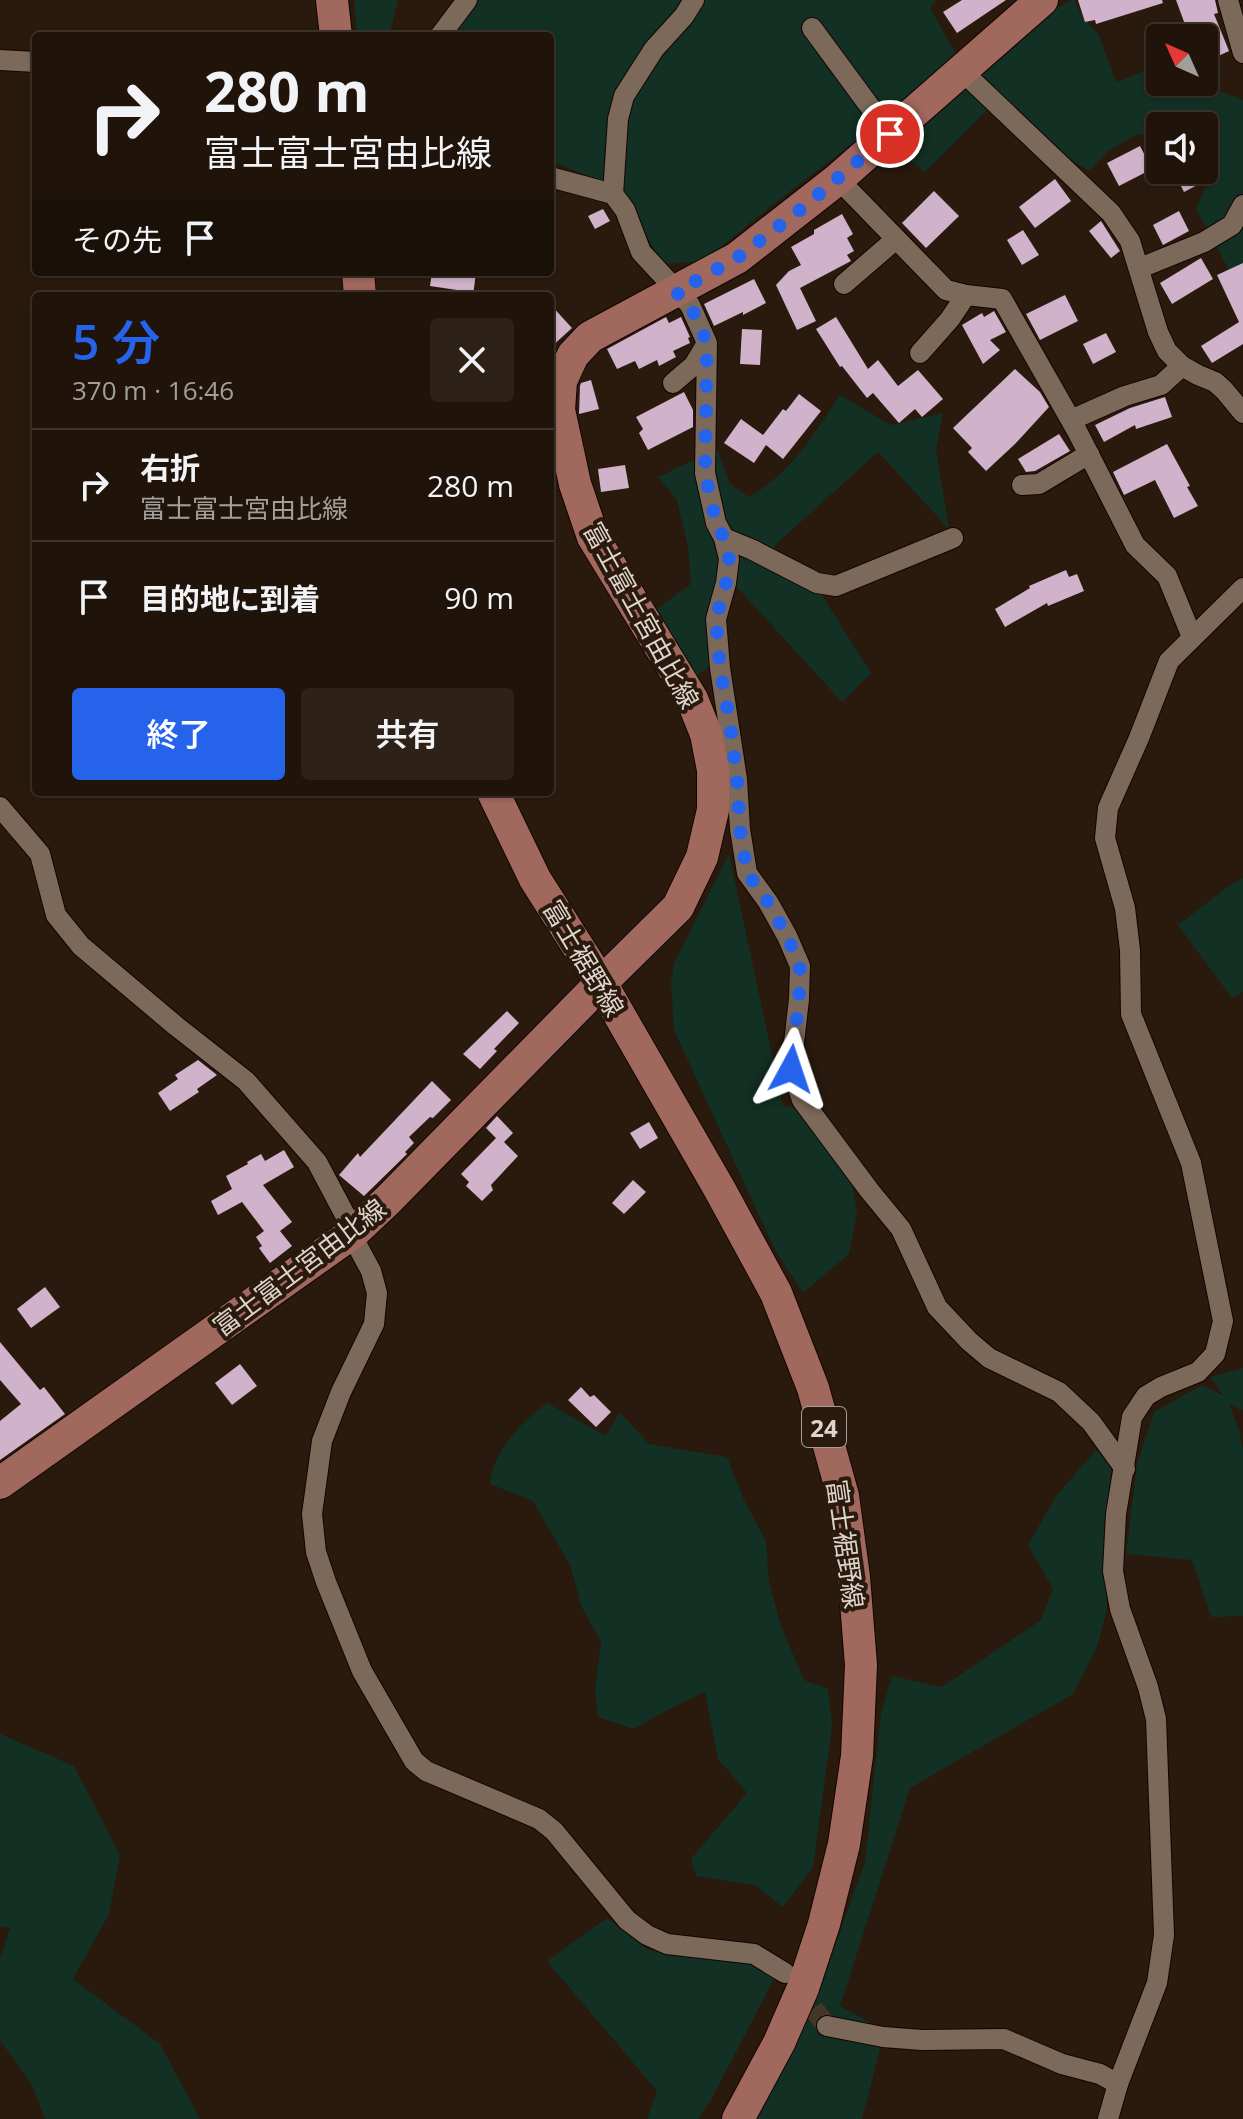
<!DOCTYPE html>
<html lang="ja">
<meta charset="utf-8">
<style>
body{margin:0;font-family:"Open Sans","Noto Sans JP",sans-serif;background:#2d2118;color:#f1f3f6;height:100vh;display:flex;flex-direction:column;font-size:30px;white-space:nowrap}
*{box-sizing:border-box;margin:0}
p{font-size:26px;color:#a29e9c}
.icon{flex:none;width:44px;height:44px;fill:none;stroke:currentColor;stroke-width:2;stroke-linecap:round;stroke-linejoin:round}
.map{position:relative;flex:1;overflow:hidden}
.sheet{position:absolute;left:32px;top:292px;width:522px;height:504px;display:flex;flex-direction:column;background:#20140a;border-radius:8px;box-shadow:0 2px 6px #0004,0 0 0 2px #3d332b}
.sheet>*{flex:none}
.top-card{position:absolute;left:32px;top:32px;width:522px;height:244px;border-radius:8px;box-shadow:0 2px 6px #0004,0 0 0 2px #3d332b;background:#20140a;color:#f1f3f6;overflow:hidden}
.needle{width:52px;rotate:315deg}
.fabs{position:absolute;left:1146px;top:24px;display:grid;gap:16px}
.fabs a{display:grid;place-items:center;width:72px;height:72px;border-radius:8px;background:#20140a;box-shadow:0 2px 6px #0004,0 0 0 2px #3d332b;font-size:40px}
.pin{position:absolute;display:grid;place-items:center;width:68px;height:68px;color:#fff;margin:-34px;border:4px solid #fff;border-radius:50%;box-shadow:0 2px 8px #0007}
.me{position:absolute;width:88px;margin:-44px;rotate:5deg;stroke-linejoin:round;filter:drop-shadow(0 0 6px #0008)}
.turn{display:flex;align-items:center;gap:28px;height:168px;padding:0 40px;font-size:36px}
.turn .icon{width:104px;height:104px;stroke-width:2.5}
.turn b{display:block;font-size:56px;line-height:68px}
.then{display:flex;align-items:center;height:76px;padding:0 40px;background:#0003;gap:16px;font-size:30px}
.round{display:grid;place-items:center;flex:none;width:84px;height:84px;border-radius:8px;background:#2d2118}
.summary{display:flex;align-items:center;justify-content:space-between;height:136px;padding:0 40px}
h1{font-size:48px;font-weight:600;line-height:60px;color:#2563eb}
.action{display:flex;gap:16px;margin-top:auto;padding:16px 40px}
.action a{flex:1;height:92px;border-radius:8px;background:#2563eb;color:#fff;font-size:32px;font-weight:600;line-height:92px;text-align:center}
.action a+a{background:#2d2118;color:#f1f3f6}
ul{padding:0;list-style:none}
li{display:flex;align-items:center;gap:24px;height:112px;padding:0 40px;border-top:2px solid #3d332b}
li div{flex:1}
li b{display:block;font-size:30px}
li em{font-style:normal}
.map>svg:first-child{display:block}
.green{fill:#123023}
.building{fill:#d0b2ca}
.lines{fill:none;stroke-linecap:round;stroke-linejoin:round}
.street-tunnel{stroke:#45362a;stroke-width:20;stroke-dasharray:20 10;stroke-linecap:butt}
.street-casing{stroke:#120500;stroke-width:22}
.primary-casing{stroke:#120500;stroke-width:34}
.street{stroke:#7c695a;stroke-width:20}
.primary{stroke:#a1685e;stroke-width:32}
.route{stroke:#2563eb;stroke-width:14;stroke-dasharray:0 25.2}
.labels{text-anchor:middle;dominant-baseline:central;stroke-width:8;stroke-linejoin:round;paint-order:stroke}
.shield{fill:#2a1a0d;stroke:#a89c92;stroke-width:2}
.shield-label{font-size:24px;font-weight:bold;fill:#ded4cb}
.street-label{font-size:26px;fill:#ded4cb;stroke:#2a1a0d}
</style>
<div class="map">
<svg width="1243" height="2119" viewBox="0 0 1243 2119">
<rect width="100%" height="100%" fill="#2a1a0d"/>
<g class="green">
<polygon points="354,0 398,0 389,36 357,36"/>
<polygon points="477,0 936,0 930,8 956,54 882,123 889,98 878,124 771,206 704,261 662,264 621,189 550,161 550,36 454,36 461,21"/>
<path d="M1071 0H1074L1082 16 1099 35 1116 82 1160 65V82H1196L1243 100V272H1230L1196 209 1207 183 1212 164 1204 156V126H1160V139L1138 134 1109 150 1089 171 1057 150 982 75C1010 48 1036 19 1071 0Z"/>
<polygon points="964,81 990,107 925,172 889,145"/>
<path d="M840 395 891 425 943 413 936 449 949 529 878 452 774 546 823 597 871 673 842 702 734 584 723 621 726 654 695 677 651 613 691 584 688 547 677 500 658 477 717 449 730 484 749 497C793 471 812 437 840 395Z"/>
<polygon points="729,854 783,1106 823,1113 852,1183 857,1213 849,1254 803,1293 776,1252 674,1030 671,983 674,963"/>
<polygon points="1243,878 1243,992 1232,998 1178,925 1229,886"/>
<polygon points="1243,1368 1243,1410 1229,1404 1239,1430 1243,1448 1243,1616 1211,1617 1192,1560 1126,1554 1137,1464 1154,1412 1202,1385 1224,1396 1211,1377"/>
<path d="M547 1403 606 1436 620 1412 649 1444 727 1457 744 1500 766 1541 769 1582 781 1626 804 1680 828 1689 832 1726 813 1868 783 1907 754 1885 696 1876 691 1859 747 1793 718 1759 705 1692 667 1710 634 1729 598 1717 595 1688 601 1642 581 1606 571 1567 533 1501 490 1484C493 1451 521 1422 547 1403Z"/>
<polygon points="1096,1450 1112,1461 1107,1512 1107,1608 1097,1647 1073,1694 910,1788 840,2006 871,2023 854,2030 883,2037 862,2119 757,2119 813,2008 865,1862 881,1713 892,1676 942,1687 1041,1620 1053,1589 1028,1545 1056,1496"/>
<polygon points="0,1734 74,1766 120,1855 109,1914 73,1979 160,2044 200,2119 45,2119 32,2085 0,2040 0,1959 10,1928 0,1926"/>
<polygon points="607,1918 648,1950 754,1965 775,1977 711,2100 698,2119 647,2119 657,2091 547,1961"/>
</g>
<g class="building">
<polygon points="962,0 1006,0 957,33 943,12"/>
<polygon points="1078,0 1162,0 1163,3 1096,24 1095,20 1085,22"/>
<polygon points="1176,0 1215,0 1218,13 1214,14 1229,51 1212,59 1204,38 1190,38"/>
<polygon points="1140,146 1152,169 1119,186 1107,163"/>
<polygon points="1173,170 1197,170 1203,182 1184,192"/>
<polygon points="1055,179 1071,201 1035,228 1019,207"/>
<polygon points="934,191 959,216 926,248 902,223"/>
<polygon points="603,209 610,221 595,229 588,216"/>
<polygon points="1179,211 1189,231 1163,245 1153,225"/>
<polygon points="842,214 853,234 847,238 854,251 847,255 851,261 800,288 816,321 797,330 776,285 789,271 801,265 791,247 814,234 814,230"/>
<polygon points="1101,221 1120,251 1111,258 1089,231"/>
<polygon points="1023,230 1039,255 1022,265 1007,240"/>
<polygon points="1201,258 1213,279 1172,304 1160,283"/>
<polygon points="1243,263 1243,344 1212,363 1201,346 1239,322 1217,275"/>
<polygon points="432,272 476,272 473,296 456,296 457,290 430,286"/>
<polygon points="754,279 766,303 743,315 743,312 714,326 704,304"/>
<polygon points="1065,295 1078,321 1040,340 1026,314"/>
<polygon points="550,304 572,328 550,348"/>
<polygon points="994,311 1006,332 990,340 1000,350 983,364 962,325 982,313 984,317"/>
<polygon points="666,317 669,323 681,317 690,337 688,338 690,343 673,351 676,357 659,366 657,360 639,369 635,361 617,369 607,349"/>
<polygon points="836,317 868,369 878,360 898,386 918,370 943,399 922,417 915,409 899,423 873,393 867,398 842,366 840,367 816,329"/>
<polygon points="742,329 762,330 760,365 740,364"/>
<polygon points="1106,333 1116,352 1093,364 1083,344"/>
<polygon points="1015,369 1040,392 1049,407 1015,444 986,471 968,452 972,448 953,428"/>
<polygon points="591,380 599,409 579,414 580,386 581,383"/>
<polygon points="684,392 693,410 693,427 648,450 639,433 643,429 636,417"/>
<polygon points="799,394 821,411 783,459 766,445 754,463 724,443 741,419 763,435 783,409 786,411"/>
<polygon points="1165,397 1172,417 1136,429 1135,425 1104,442 1095,425 1130,408"/>
<polygon points="1059,434 1070,451 1035,471 1026,472 1018,459"/>
<polygon points="1167,444 1190,486 1187,487 1198,506 1174,518 1155,480 1124,495 1113,472"/>
<polygon points="625,465 629,488 601,492 598,469"/>
<polygon points="1066,570 1069,577 1077,574 1084,591 1048,606 1047,603 1005,627 995,609 1030,588 1029,586"/>
<polygon points="507,1011 519,1023 494,1049 497,1051 480,1069 463,1054"/>
<polygon points="198,1060 217,1075 197,1089 199,1092 170,1111 158,1093 178,1079 175,1075"/>
<polygon points="432,1081 451,1100 433,1118 430,1117 409,1137 414,1143 405,1152 407,1154 364,1196 339,1175 358,1153 360,1157"/>
<polygon points="497,1116 513,1133 504,1142 518,1156 491,1185 493,1190 482,1201 466,1186 469,1182 461,1174 496,1138 486,1128"/>
<polygon points="649,1122 658,1138 640,1149 630,1133"/>
<polygon points="284,1150 294,1167 263,1185 292,1222 280,1231 292,1246 270,1263 259,1248 262,1246 256,1237 264,1231 242,1202 218,1215 211,1201 232,1189 226,1176 248,1164 247,1162 261,1154 265,1161"/>
<polygon points="633,1180 646,1192 624,1214 612,1203"/>
<polygon points="45,1287 60,1307 31,1328 17,1309"/>
<polygon points="0,1342 40,1390 44,1387 65,1414 0,1460 0,1421 21,1404 0,1380"/>
<polygon points="240,1364 257,1386 232,1405 215,1383"/>
<polygon points="581,1387 590,1397 594,1395 611,1412 596,1427 568,1400"/>
</g>
<g class="lines">
<polyline class="street-tunnel" points="795,1985 827,2026"/>
<g class="street-casing">
<g id="street">
<polyline points="1228,0 1243,53"/>
<polyline points="812,28 890,134"/>
<polyline points="440,36 467,0"/>
<polyline points="0,60 36,62"/>
<polyline points="962,71 1111,213 1130,241 1158,332 1167,351 1182,366 1198,375 1215,382 1224,390 1243,413"/>
<polyline points="550,177 613,194 625,210 641,252 690,305 707,343 705,473 716,523 724,538 729,559 726,583 716,619 720,668 737,779 740,829 747,873 768,902 787,936 800,966 799,999 791,1069 802,1100 869,1190 901,1229 937,1307 969,1341 989,1358 1059,1392 1091,1422 1125,1469"/>
<polyline points="838,179 946,290 966,295 1002,299 1077,431 1135,545 1167,576 1192,637"/>
<polyline points="613,194 618,119 624,96 654,49 684,16 694,0"/>
<polyline points="1140,268 1204,242 1232,225 1243,205"/>
<polyline points="844,284 896,239"/>
<polyline points="920,353 950,319 966,295"/>
<polyline points="673,383 694,365 706,345"/>
<polyline points="1071,420 1125,396 1161,385 1182,366"/>
<polyline points="1022,485 1039,484 1089,454"/>
<polyline points="724,538 753,550 817,583 836,586 953,538"/>
<polyline points="0,807 40,854 56,915 81,946 176,1026 246,1081 317,1162 354,1232"/>
<polyline points="351,1234 371,1271 377,1293 374,1324 341,1392 322,1441 312,1514 316,1552 326,1582 362,1671 414,1761 426,1771 539,1819 554,1831 627,1920 647,1935 667,1944 754,1954 785,1973"/>
<polyline points="827,2026 883,2037 922,2040 1004,2039 1062,2064 1100,2074 1118,2084"/>
<polyline points="1108,2119 1118,2084 1157,1983 1164,1935 1156,1719 1148,1687 1120,1609 1113,1571 1116,1514 1132,1417 1146,1396 1161,1387 1198,1372 1215,1354 1223,1321 1191,1163 1131,1014 1130,950 1125,908 1105,838 1108,808 1139,738 1169,661 1243,588"/>
</g>
</g>
<g class="primary-casing">
<g id="primary">
<polyline points="332,0 336,36"/>
<polyline points="358,272 360,296"/>
<polyline points="493,792 535,879 601,983 720,1190 776,1293 813,1388 843,1496 854,1577 861,1665 857,1756 844,1844 824,1924 803,1988 779,2043 738,2119"/>
<polyline points="0,1483 354,1232 388,1200 601,983 678,907 702,857 713,810 713,770 706,734 692,699 593,537 575,484 559,410 561,381 573,355 590,337 737,258 838,179 1042,0"/>
</g>
</g>
<use href="#street" class="street"/>
<use href="#primary" class="primary"/>
</g>
<g class="lines">
<polyline class="route" points="791,1069 799,999 800,966 787,936 768,902 747,873 740,829 737,779 730,723 720,668 716,619 726,583 729,559 724,538 716,523 705,473 707,343 690,305 676,292 737,258 800,210 890,134"/>
</g>
<g class="labels">
<rect class="shield" x="802" y="1407" width="44" height="40" rx="6"/>
<g class="shield-label">
<text x="824" y="1427">24</text>
</g>
<g class="street-label">
<text transform="translate(642 615) rotate(61)">富士富士宮由比線</text>
<text transform="translate(584 958) rotate(59)">富士裾野線</text>
<text transform="translate(299 1267) rotate(-37)">富士富士宮由比線</text>
<text transform="translate(846 1544) rotate(82)">富士裾野線</text>
</g>
</g>
</svg>
<div class="fabs">
<a><svg class="needle" viewBox="-14 -14 28 28"><path d="M0-13l5 13h-10z" fill="#e53935"/><path d="M0 13l5-13h-10z" fill="#a29e9c"/></svg></a>
<a><svg class="icon" aria-label="sound" viewBox="0 0 24 24"><path d="M4 9h4l5-4v14l-5-4H4zM17 9q2 3 0 6"/></svg></a>
</div>
<div class="pin" style="left:890px;top:134px;background:#d93025"><svg class="icon" aria-label="arrive" viewBox="0 0 24 24"><path d="M6 21V4h12l-3 4 3 4H6"/></svg></div>
<svg class="me" style="left:791px;top:1069px" viewBox="-20 -20 40 40"><path d="M0-17L14 15 0 8-14 15z" fill="#2563eb" stroke="#fff" stroke-width="4"/></svg>
<div class="top-card">
<div class="turn"><svg class="icon" aria-label="right" viewBox="0 0 24 24"><path d="M7 20v-9h11M14 6l5 5-5 5"/></svg><div><b>280 m</b>富士富士宮由比線</div></div>
<div class="then">その先<svg class="icon" aria-label="arrive" viewBox="0 0 24 24"><path d="M6 21V4h12l-3 4 3 4H6"/></svg></div>
</div>
<section class="sheet">
<div class="summary"><div><h1>5 分</h1><p>370 m · 16:46</p></div><a class="round"><svg class="icon" aria-label="close" viewBox="0 0 24 24"><path d="M6 6l12 12M18 6L6 18"/></svg></a></div>
<ul>
<li><svg class="icon" aria-label="right" viewBox="0 0 24 24"><path d="M7 20v-9h11M14 6l5 5-5 5"/></svg><div><b>右折</b><p>富士富士宮由比線</p></div><em>280 m</em></li>
<li><svg class="icon" aria-label="arrive" viewBox="0 0 24 24"><path d="M6 21V4h12l-3 4 3 4H6"/></svg><div><b>目的地に到着</b></div><em>90 m</em></li>
</ul>
<div class="action"><a>終了</a><a>共有</a></div>
</section>
</div>
